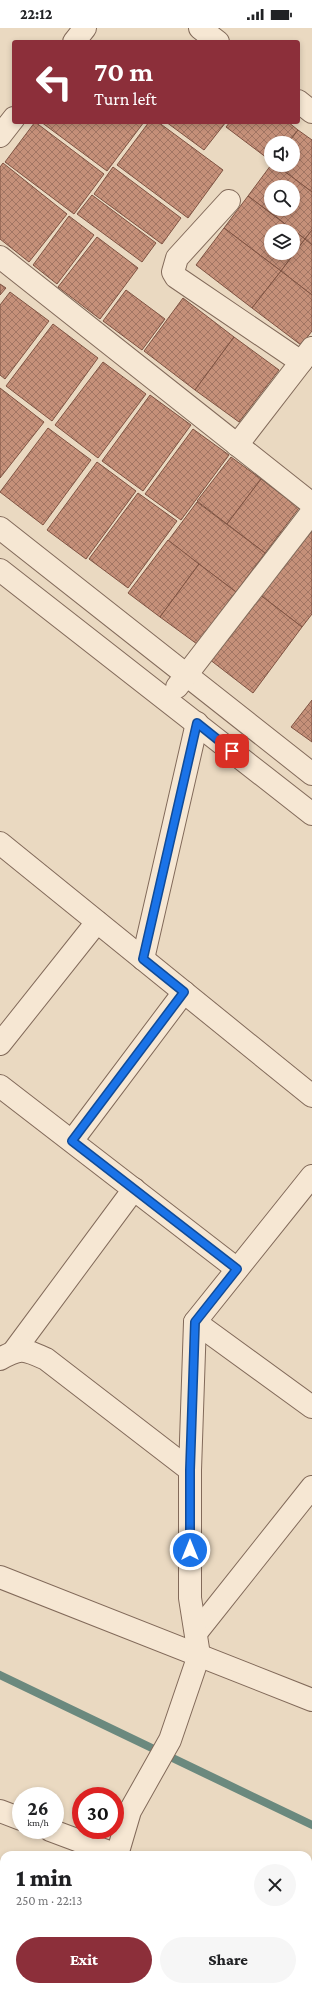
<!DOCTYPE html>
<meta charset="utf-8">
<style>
body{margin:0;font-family:"Crimson Pro",serif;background:#f6f6f6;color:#202124;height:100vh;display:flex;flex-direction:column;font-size:15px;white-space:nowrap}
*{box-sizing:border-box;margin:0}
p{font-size:13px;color:#757577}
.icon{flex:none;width:22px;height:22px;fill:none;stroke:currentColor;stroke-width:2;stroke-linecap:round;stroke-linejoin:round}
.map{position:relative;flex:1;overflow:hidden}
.sheet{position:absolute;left:0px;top:1823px;width:312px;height:140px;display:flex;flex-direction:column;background:#fff;border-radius:12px 12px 0 0;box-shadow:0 2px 6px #0003}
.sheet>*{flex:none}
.top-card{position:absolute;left:12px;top:12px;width:288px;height:84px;border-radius:4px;box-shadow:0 2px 6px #0003;background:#8c2f3a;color:#fff;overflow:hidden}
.tools{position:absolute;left:264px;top:108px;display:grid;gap:8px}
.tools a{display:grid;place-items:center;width:36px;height:36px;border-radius:50%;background:#fff;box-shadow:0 2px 6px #0003;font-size:20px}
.speed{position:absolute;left:12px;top:1759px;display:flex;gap:8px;font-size:20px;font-weight:700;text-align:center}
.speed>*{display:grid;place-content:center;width:52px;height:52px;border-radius:50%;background:#fff;box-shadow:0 2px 6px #0003;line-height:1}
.speed small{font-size:10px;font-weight:400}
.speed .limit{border:6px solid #d22;background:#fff;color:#111}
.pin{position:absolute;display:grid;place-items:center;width:34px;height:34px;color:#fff;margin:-17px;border-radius:8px;box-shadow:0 2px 6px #0006}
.me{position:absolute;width:44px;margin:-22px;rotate:0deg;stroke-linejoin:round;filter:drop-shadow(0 0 3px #0008)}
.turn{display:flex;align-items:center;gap:14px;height:84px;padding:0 16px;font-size:18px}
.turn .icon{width:52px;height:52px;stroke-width:2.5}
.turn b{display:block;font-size:28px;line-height:34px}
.round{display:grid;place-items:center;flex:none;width:42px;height:42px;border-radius:21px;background:#f6f6f6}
.head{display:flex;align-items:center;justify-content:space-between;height:68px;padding:0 16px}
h1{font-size:24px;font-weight:800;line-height:30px}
.cta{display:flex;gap:8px;margin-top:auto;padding:8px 16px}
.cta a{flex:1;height:46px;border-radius:24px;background:#8c2f3a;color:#fff;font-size:16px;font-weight:800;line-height:46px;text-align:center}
.cta a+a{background:#f6f6f6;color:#202124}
.status{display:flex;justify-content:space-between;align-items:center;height:28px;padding:0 20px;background:#fff;direction:ltr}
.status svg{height:11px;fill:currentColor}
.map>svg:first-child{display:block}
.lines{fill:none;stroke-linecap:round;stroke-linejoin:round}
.stream{stroke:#6b897e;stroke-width:8}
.building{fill:url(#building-cross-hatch);stroke:#7f5342;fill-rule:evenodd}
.minor-casing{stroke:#826a5a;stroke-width:24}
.minor{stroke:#f6e7d3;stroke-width:22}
.route-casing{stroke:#114b97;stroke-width:10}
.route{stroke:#1a73e8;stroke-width:7}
</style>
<div class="status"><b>22:12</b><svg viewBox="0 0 49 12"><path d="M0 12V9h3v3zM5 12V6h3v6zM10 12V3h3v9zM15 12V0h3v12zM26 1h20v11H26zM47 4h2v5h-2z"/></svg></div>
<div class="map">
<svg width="312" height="1963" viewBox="0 0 312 1963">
<defs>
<pattern id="building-cross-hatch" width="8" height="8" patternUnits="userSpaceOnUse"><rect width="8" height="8" fill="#c59079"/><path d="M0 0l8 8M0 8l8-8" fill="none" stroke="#a17563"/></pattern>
</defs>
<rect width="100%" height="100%" fill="#ead9c1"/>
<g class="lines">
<polyline class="stream" points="0,1647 312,1797"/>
</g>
<g class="building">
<polygon points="35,94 104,146 74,186 5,134"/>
<polygon points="41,94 144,94 107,143"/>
<polygon points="149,94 158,94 223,142 188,190 117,137"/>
<polygon points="166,94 226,94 204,122"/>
<polygon points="230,94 288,94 298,102 288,115 271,115 271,133 226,99"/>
<polygon points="298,102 312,112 312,164 276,137 293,137 293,115 288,115"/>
<polygon points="3,135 67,186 29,234 0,211 0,139"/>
<path d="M271 137H276L312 164V202L305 211 248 168ZM271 159H293V181H271Z"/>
<polygon points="113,139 181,190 162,216 94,166"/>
<polygon points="92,167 156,215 142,234 77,186"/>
<path d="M248 168 305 211 281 243 224 200ZM271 203H293V225H271Z"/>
<polygon points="69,188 94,207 57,256 33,237"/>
<polygon points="224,200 281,243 252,280 196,237"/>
<polygon points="312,202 312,217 305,211"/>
<polygon points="97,209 138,240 100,291 58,259"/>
<polygon points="305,211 312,217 312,267 281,243"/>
<polygon points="281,243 312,267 312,303 301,317 252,280"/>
<polygon points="0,256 6,260 0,267"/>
<polygon points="126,262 165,291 142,322 103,293"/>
<polygon points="10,264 49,293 5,351 0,347 0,277"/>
<polygon points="183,270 234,309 195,362 144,323"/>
<polygon points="53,296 98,330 52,393 6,358"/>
<polygon points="234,309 279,342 239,394 195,362"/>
<polygon points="103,334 146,366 98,430 55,397"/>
<polygon points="0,360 44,394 0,450"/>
<polygon points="150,367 191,397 143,463 102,433"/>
<polygon points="48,400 91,432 43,497 0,464"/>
<polygon points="193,401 229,427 181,492 145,466"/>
<polygon points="231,429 261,451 227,496 197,473"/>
<polygon points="97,434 136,463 86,531 47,502"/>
<polygon points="261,451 299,480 265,525 227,496"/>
<polygon points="138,465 177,493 128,560 89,531"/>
<polygon points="197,474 265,525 236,564 168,513"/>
<polygon points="312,500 312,586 302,599 259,566"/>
<polygon points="168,512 199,536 160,589 128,565"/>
<polygon points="199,536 236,564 197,616 160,589"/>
<polygon points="259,566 302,599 253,665 209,631"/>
<polygon points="312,672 312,714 291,699"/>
</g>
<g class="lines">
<g class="minor-casing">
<g id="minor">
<polyline points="200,0 218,14"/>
<polyline points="74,14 85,0"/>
<polyline points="298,73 312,84"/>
<polyline points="0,108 14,90"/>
<polyline points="229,173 177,230 173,244 176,249 301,334"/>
<polyline points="0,229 312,476"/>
<polyline points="237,417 312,320"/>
<polyline points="0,500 312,746"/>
<polyline points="0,542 312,786"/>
<polyline points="177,659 312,484"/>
<polyline points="0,815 312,1068"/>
<polyline points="143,931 197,695"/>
<polyline points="0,1016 97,894"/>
<polyline points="0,1058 237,1241"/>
<polyline points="72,1113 184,964"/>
<polyline points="195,1294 312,1379"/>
<polyline points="14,1323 134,1161"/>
<path d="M0 1331C21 1319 24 1321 46 1331L190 1442"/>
<polyline points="0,1549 312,1672"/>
<polyline points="196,1605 312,1459"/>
<polyline points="0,1783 21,1791"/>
<polyline points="50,1802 117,1827"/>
<polyline points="117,1827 130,1783 170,1712 199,1627 190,1570 190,1442 195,1294 312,1148"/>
<polyline points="308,1882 312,1883"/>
<polyline points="0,1919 4,1921"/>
<polyline points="71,1959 71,1963"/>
<polyline points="113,1959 113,1963"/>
<polyline points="132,1959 145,1963"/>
</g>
</g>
<use href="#minor" class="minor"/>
</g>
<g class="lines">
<g class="route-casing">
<polyline id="route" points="190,1522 190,1442 195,1294 237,1241 72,1113 184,964 143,931 197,695 232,723"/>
</g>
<use href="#route" class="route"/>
</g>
</svg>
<div class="tools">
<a><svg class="icon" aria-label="sound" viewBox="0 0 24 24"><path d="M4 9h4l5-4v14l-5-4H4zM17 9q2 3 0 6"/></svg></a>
<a><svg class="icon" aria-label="search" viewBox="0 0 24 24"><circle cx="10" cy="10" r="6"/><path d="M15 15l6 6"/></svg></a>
<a><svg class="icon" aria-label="layers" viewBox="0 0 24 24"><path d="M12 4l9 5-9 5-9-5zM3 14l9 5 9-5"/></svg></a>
</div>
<div class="speed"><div>26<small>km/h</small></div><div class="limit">30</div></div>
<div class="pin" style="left:232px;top:723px;background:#d93025"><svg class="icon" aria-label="arrive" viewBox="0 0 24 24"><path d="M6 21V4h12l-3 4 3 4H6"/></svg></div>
<svg class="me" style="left:190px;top:1522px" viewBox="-20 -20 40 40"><circle r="17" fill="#1a73e8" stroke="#fff" stroke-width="3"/><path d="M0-11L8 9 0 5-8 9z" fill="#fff"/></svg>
<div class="top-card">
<div class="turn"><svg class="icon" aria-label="left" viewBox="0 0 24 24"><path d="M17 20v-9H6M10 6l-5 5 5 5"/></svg><div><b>70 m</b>Turn left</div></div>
</div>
<section class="sheet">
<div class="head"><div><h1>1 min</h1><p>250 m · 22:13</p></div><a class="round"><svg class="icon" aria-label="close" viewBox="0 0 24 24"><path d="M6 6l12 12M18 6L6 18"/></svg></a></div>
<div class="cta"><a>Exit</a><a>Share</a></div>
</section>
</div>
